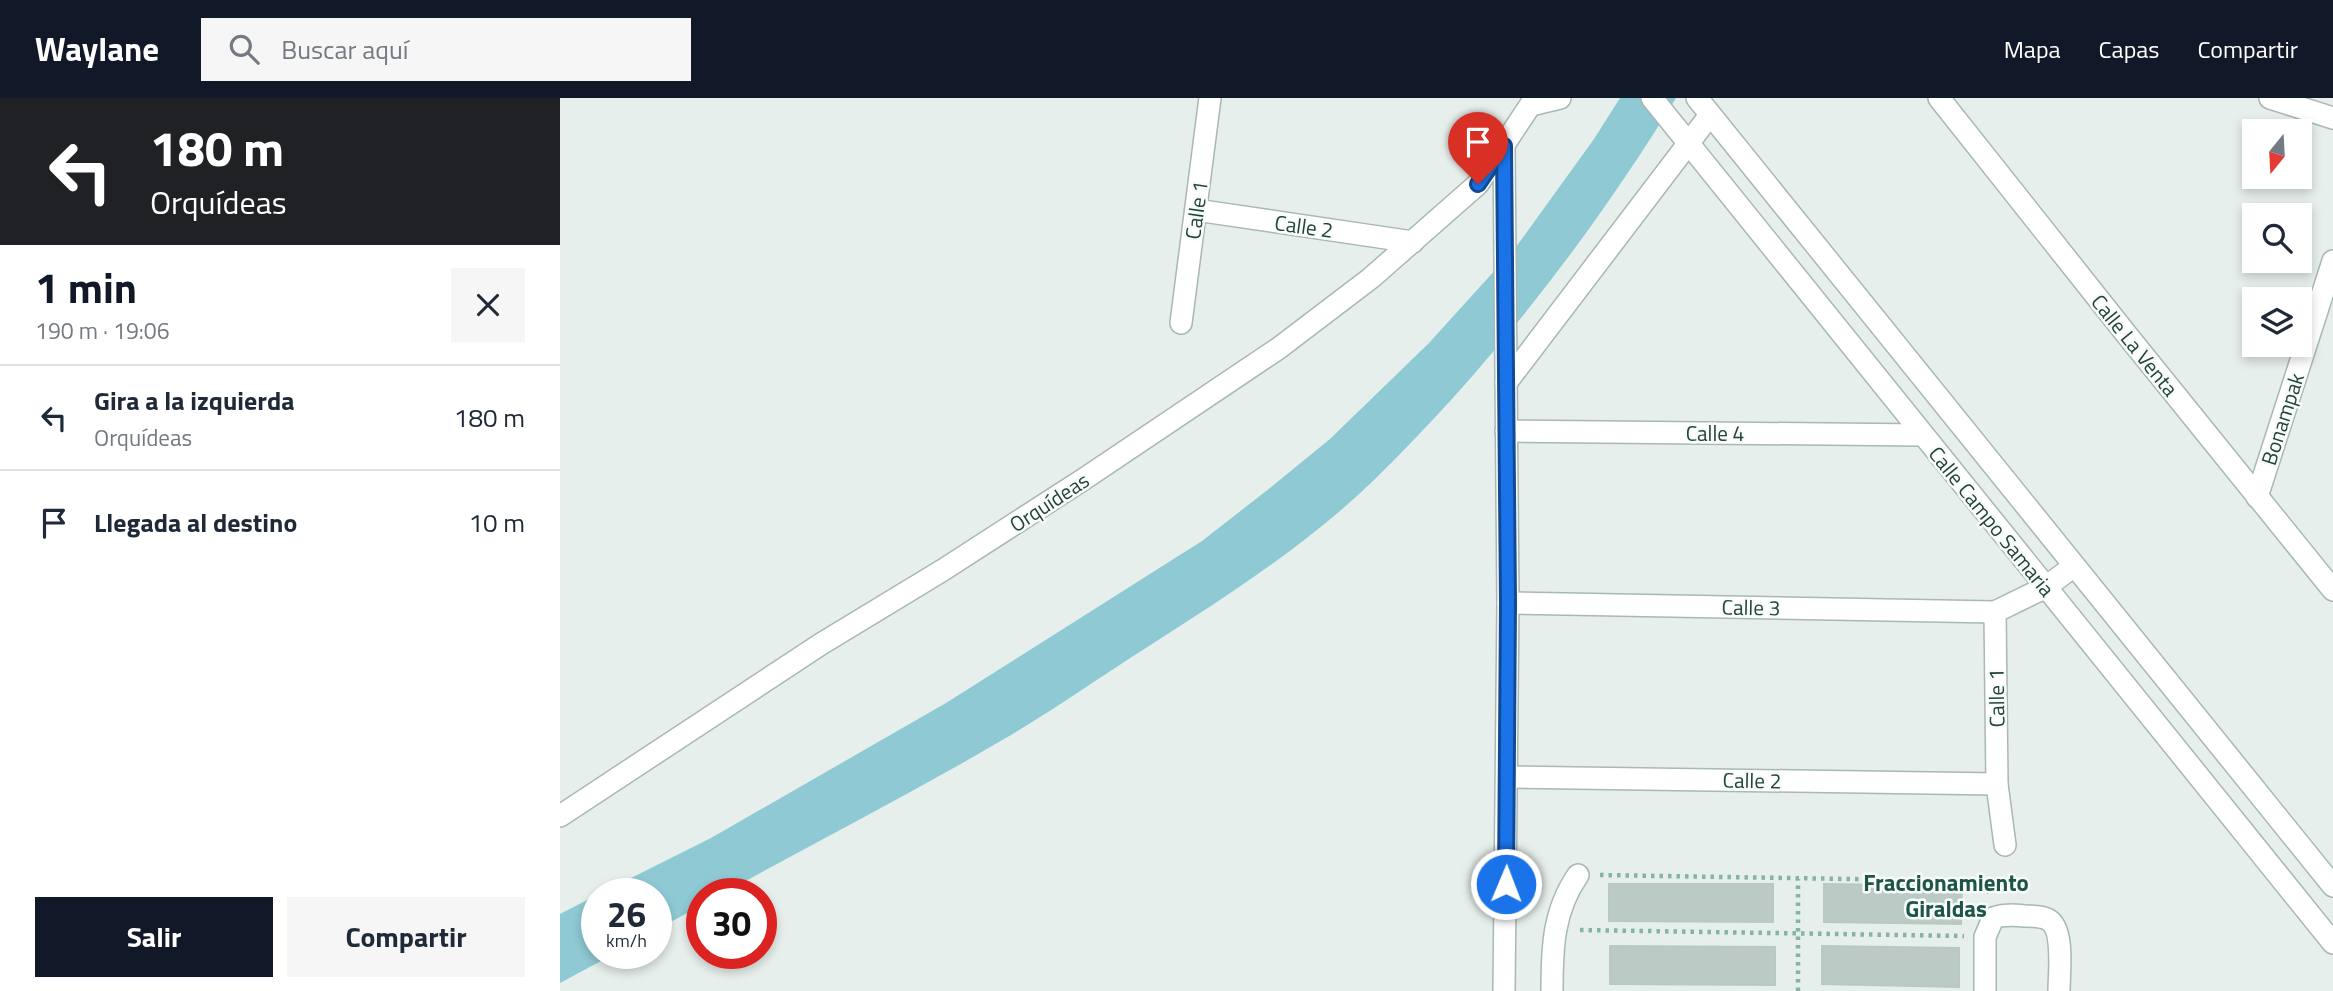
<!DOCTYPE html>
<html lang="es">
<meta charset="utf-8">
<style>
body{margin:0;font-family:"Titillium Web",sans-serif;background:#f6f6f7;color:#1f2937;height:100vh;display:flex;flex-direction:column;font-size:26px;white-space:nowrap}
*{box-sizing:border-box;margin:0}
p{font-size:23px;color:#747a83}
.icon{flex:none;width:38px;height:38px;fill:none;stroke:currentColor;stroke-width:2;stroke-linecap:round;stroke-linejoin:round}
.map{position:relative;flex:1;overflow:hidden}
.drawer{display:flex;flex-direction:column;background:#fff;width:560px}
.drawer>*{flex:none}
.top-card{background:#202124;color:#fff;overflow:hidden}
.needle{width:46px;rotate:198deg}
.buttons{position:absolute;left:1682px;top:21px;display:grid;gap:14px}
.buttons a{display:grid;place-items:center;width:70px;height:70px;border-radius:0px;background:#fff;box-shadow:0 4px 10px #0003;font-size:35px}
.speed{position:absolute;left:21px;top:780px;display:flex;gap:14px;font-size:35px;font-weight:700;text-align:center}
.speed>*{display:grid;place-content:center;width:91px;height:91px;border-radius:50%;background:#fff;box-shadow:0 4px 10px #0003;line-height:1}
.speed small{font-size:18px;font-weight:400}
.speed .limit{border:10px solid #d22;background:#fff;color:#111}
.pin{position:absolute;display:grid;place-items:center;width:60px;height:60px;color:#fff;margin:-72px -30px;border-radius:50% 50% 50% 0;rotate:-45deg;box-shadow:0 0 7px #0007}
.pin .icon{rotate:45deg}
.me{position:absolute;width:77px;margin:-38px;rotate:1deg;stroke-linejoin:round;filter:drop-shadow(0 0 5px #0008)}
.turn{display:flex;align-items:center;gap:24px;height:147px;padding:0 35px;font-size:32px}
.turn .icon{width:91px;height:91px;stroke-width:2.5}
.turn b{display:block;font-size:49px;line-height:60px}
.round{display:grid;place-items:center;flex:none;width:74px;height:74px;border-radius:0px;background:#f6f6f7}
.head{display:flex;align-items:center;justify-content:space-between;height:119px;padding:0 35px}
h1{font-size:42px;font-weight:700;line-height:52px;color:#111827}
.cta{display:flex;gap:14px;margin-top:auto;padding:14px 35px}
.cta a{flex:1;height:80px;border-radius:0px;background:#111827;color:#fff;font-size:28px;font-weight:700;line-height:80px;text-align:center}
.cta a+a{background:#f6f6f7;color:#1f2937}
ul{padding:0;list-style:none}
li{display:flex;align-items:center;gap:21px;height:105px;padding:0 35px;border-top:2px solid #e0e1e3}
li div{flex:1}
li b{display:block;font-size:26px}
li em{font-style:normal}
header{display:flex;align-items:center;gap:42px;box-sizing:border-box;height:98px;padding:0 35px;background:#111827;color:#fff}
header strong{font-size:33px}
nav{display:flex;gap:38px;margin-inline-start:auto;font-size:24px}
.search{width:490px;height:63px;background:#f6f6f7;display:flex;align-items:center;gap:18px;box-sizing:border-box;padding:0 24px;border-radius:0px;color:#747a83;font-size:26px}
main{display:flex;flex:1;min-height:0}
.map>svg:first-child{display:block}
.water{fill:#8ec9d4}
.building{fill:#bbcac4;stroke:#b8c9c2;stroke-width:2}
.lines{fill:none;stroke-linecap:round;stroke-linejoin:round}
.minor-casing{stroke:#a8b8b2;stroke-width:24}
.path{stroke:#86b3a5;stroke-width:4.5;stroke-dasharray:3.5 5;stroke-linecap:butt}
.minor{stroke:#fff;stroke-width:21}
.route-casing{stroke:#114b97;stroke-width:18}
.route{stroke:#1a73e8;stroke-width:12}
.labels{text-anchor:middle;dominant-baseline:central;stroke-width:5;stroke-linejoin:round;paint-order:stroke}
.street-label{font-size:21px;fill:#24423a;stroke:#f7fbf9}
.neighbourhood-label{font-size:23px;font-weight:bold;fill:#1f5548;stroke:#f7fbf9}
</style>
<header>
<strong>Waylane</strong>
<div class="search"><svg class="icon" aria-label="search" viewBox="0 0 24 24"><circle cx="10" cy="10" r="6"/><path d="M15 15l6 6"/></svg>Buscar aquí</div>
<nav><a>Mapa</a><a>Capas</a><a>Compartir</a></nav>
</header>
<main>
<section class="drawer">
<div class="top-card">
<div class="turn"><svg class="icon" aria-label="left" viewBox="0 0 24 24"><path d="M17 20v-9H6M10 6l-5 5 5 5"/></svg><div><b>180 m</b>Orquídeas</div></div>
</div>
<div class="head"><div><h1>1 min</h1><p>190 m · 19:06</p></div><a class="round"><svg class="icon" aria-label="close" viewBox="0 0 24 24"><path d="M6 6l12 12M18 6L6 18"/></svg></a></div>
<ul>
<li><svg class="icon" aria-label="left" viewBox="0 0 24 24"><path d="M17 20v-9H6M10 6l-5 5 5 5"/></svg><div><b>Gira a la izquierda</b><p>Orquídeas</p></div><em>180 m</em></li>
<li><svg class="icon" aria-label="arrive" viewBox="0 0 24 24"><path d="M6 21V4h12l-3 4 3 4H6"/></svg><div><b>Llegada al destino</b></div><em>10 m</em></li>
</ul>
<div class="cta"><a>Salir</a><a>Compartir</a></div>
</section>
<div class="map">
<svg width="1773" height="893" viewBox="0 0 1773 893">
<rect width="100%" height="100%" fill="#e6efeb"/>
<g class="water">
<path d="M1060 0H1116C1032 137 929 270 814 382 747 447 667 498 589 548 543 577 498 609 451 637 356 693 258 743 162 796H142V807L96 832V796H39L151 740 386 605 642 443 710 390 770 341 869 245 956 149 1034 41Z"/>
<polygon points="37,797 37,856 54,856 0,885 0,816"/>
</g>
<g class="building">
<polygon points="1049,786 1213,786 1213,824 1049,823"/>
<polygon points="1264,786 1402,788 1401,826 1264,824"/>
<polygon points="1050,848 1215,849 1215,887 1050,886"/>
<polygon points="1262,848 1399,850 1399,889 1262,886"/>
</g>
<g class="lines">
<g class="minor-casing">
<g id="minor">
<polyline points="1092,0 1773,845"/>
<polyline points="1137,0 1773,788"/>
<polyline points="1379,0 1567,237 1773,492"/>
<polyline points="1710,0 1773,20"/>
<polyline points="971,7 1000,0"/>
<polyline points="944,48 948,505 944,893"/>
<polyline points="636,112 853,144"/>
<polyline points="621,225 650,0"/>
<polyline points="946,285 1150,17"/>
<polyline points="946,333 1363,337"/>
<polyline points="1697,399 1773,163"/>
<polyline points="948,505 1435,514 1486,489 1514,468"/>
<polyline points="1435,514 1437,686 1445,747"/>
<polyline points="947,679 1437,686"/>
<polyline points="0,718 261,546 383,472 524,381 719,250 811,180 918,86 975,0"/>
<path d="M992 893C992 850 993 813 1018 777"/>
<path d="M1425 893V839L1433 820C1443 816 1454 817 1465 818 1472 818 1481 818 1487 821 1505 829 1499 875 1499 893"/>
</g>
</g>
<g class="path">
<polyline points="1040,777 1413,783 1423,786 1431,797"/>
<polyline points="1020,832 1404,838"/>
<polyline points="1238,893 1238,781"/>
</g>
<use href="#minor" class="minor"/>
</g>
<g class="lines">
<g class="route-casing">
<polyline id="route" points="918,86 944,48 948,505 946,786"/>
</g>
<use href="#route" class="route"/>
</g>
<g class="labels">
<g class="street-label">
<text transform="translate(636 112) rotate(-82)">Calle 1</text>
<text transform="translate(744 128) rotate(8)">Calle 2</text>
<text transform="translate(1575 247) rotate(51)">Calle La Venta</text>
<text transform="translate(1722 321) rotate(-72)">Bonampak</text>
<text x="1155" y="335">Calle 4</text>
<text transform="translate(489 404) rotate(-33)">Orquídeas</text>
<text transform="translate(1432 423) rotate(51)">Calle Campo Samaria</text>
<text transform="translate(1191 509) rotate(1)">Calle 3</text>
<text transform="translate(1436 600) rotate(-91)">Calle 1</text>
<text transform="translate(1192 682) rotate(1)">Calle 2</text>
</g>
<g class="neighbourhood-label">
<text x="1386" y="784">Fraccionamiento<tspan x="1386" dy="26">Giraldas</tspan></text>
</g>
</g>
</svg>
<div class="buttons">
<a><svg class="needle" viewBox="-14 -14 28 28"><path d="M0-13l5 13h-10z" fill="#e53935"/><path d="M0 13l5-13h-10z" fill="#747a83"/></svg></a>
<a><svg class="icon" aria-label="search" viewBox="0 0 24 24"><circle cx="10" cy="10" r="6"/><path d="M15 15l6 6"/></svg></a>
<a><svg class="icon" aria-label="layers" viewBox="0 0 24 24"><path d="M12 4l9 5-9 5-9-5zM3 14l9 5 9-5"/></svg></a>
</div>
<div class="speed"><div>26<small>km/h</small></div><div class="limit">30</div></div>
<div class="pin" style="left:918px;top:86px;background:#d93025"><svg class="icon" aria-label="arrive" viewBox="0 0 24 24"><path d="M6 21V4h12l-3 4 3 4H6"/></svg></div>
<svg class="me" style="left:946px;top:786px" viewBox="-20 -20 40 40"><circle r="17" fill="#1a73e8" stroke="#fff" stroke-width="3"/><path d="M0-11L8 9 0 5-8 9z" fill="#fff"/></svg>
</div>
</main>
